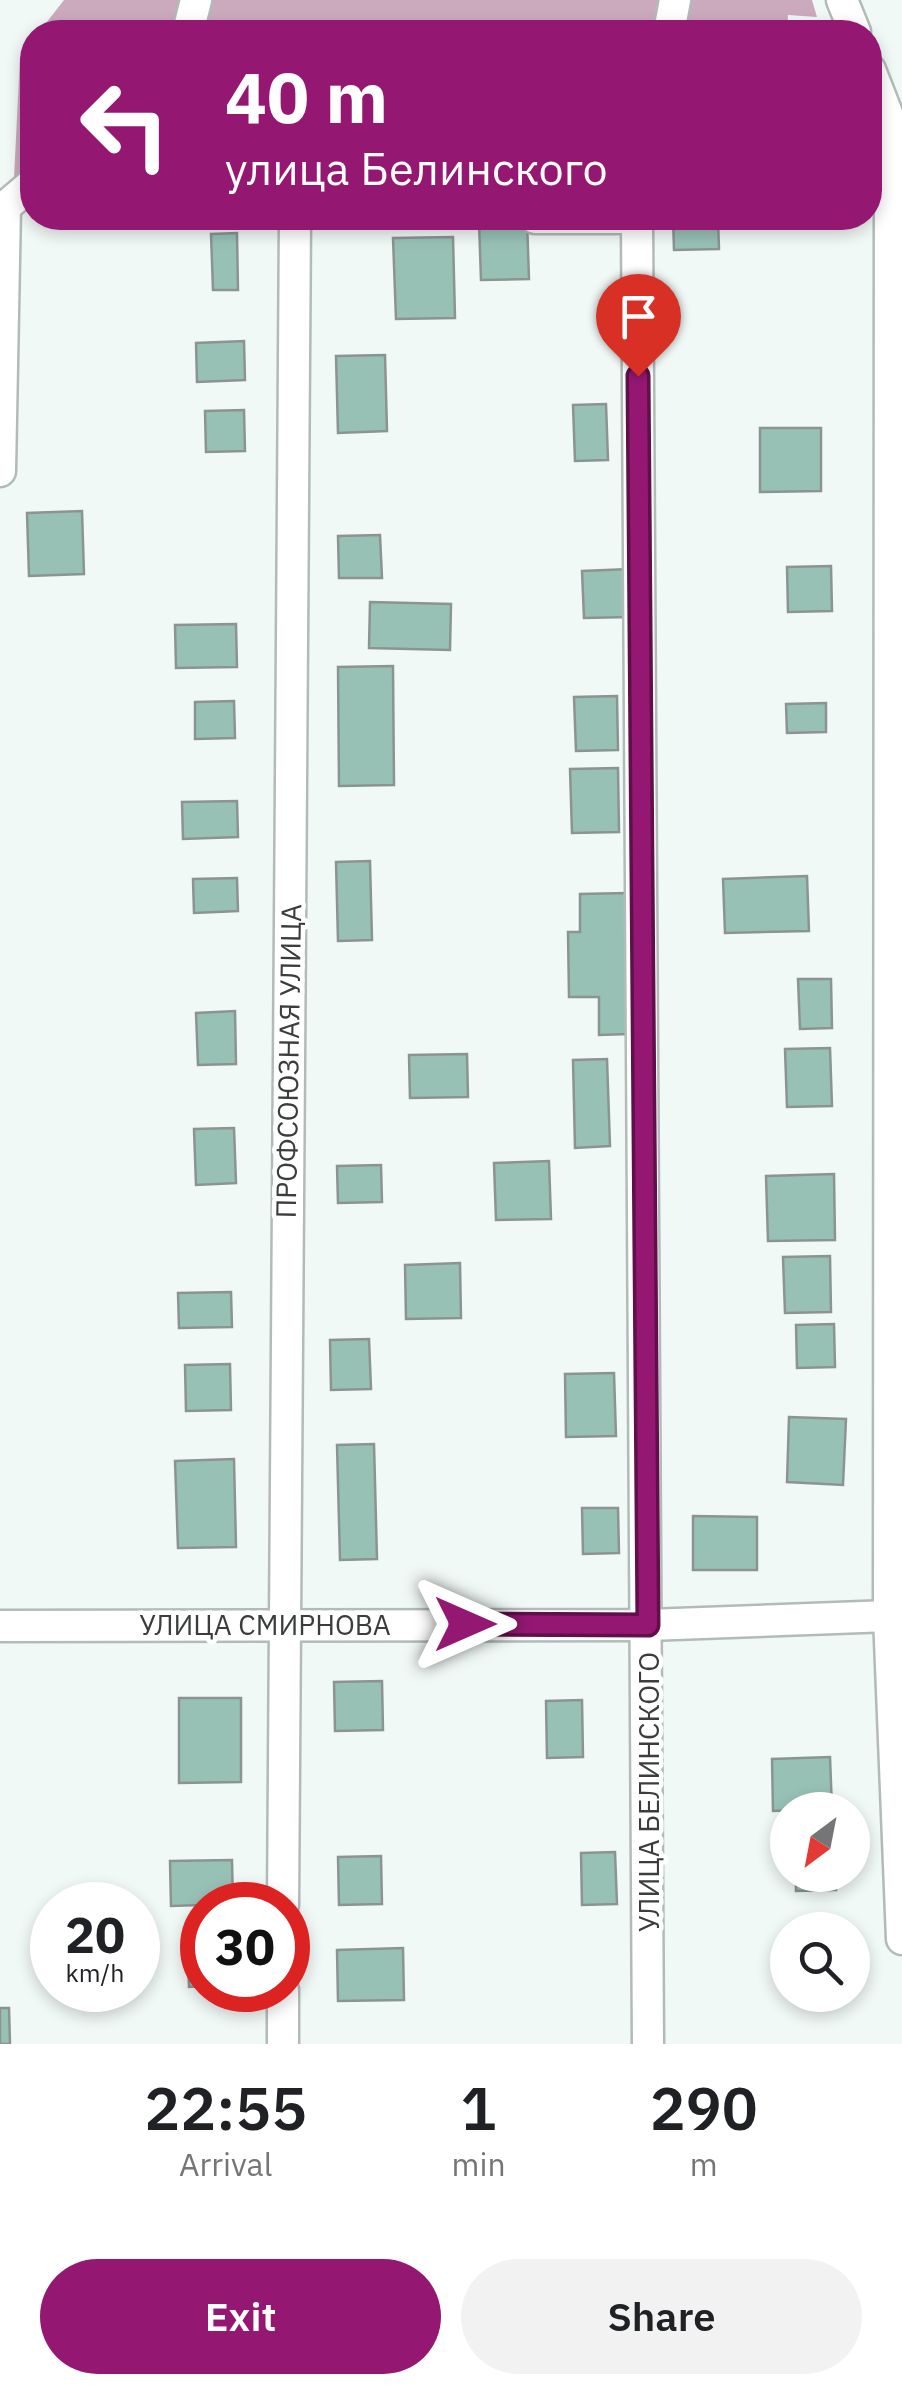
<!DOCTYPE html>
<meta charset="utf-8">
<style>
body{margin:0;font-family:"IBM Plex Sans",sans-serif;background:#f2f2f2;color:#202124;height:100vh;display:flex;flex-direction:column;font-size:38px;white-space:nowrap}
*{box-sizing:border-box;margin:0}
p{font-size:32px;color:#757577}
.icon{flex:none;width:55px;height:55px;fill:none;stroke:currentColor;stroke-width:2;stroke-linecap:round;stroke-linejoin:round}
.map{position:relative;height:2044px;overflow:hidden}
.panel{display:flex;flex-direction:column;background:#fff;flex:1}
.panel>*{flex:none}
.top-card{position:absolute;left:20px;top:20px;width:862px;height:210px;border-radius:40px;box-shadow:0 5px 15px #0003;background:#941772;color:#fff;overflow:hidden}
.needle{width:65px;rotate:212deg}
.buttons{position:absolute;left:770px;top:1792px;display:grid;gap:20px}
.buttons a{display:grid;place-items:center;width:100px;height:100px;border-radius:50%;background:#fff;box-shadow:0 5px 15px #0003;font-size:50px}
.speed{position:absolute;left:30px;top:1882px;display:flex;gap:20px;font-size:50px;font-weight:700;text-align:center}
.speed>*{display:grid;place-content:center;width:130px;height:130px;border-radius:50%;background:#fff;box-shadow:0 5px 15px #0003;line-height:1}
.speed small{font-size:25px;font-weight:400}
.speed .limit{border:15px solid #d22;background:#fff;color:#111}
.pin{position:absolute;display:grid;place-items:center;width:85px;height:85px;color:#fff;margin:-102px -42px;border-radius:50% 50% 50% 0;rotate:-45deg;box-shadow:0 0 10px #0007}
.pin .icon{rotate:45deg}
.me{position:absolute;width:110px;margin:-55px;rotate:90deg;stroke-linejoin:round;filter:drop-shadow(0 0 8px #0008)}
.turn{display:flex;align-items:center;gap:35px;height:210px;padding:0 40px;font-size:45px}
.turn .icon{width:130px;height:130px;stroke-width:2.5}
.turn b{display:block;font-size:70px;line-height:85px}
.eta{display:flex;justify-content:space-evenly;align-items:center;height:170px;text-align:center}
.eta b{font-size:60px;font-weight:600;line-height:70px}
.button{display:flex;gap:20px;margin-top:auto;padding:20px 40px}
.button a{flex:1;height:115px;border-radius:60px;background:#941772;color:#fff;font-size:40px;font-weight:600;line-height:115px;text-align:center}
.button a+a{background:#f2f2f2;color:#202124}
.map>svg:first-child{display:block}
.forest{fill:#cbaabd}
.building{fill:#98c1b6;stroke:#8c9492;stroke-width:2.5}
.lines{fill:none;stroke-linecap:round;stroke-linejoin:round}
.street-casing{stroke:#b3bbb9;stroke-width:35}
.street{stroke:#fff;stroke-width:30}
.route-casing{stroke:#600f4a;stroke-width:25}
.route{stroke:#941772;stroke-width:18}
.labels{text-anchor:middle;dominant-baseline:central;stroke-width:9;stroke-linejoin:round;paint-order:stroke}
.street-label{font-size:28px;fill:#3a3d3c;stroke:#fff}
</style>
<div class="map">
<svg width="902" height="2044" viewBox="0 0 902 2044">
<rect width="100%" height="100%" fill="#f1f9f7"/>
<g class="forest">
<polygon points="64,0 812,0 817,17 788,15 787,32 39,32"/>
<polygon points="32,41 32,178 14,178 20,57"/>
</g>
<g class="building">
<polygon points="673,218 718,218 719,249 674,250"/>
<polygon points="527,220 529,279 481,280 479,222"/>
<polygon points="237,233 238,290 213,290 211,234"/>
<polygon points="453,237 455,318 396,319 393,238"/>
<polygon points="244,341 245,380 197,382 196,343"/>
<polygon points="385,355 387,431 338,433 336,356"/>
<polygon points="606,404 608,460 575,461 573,405"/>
<polygon points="244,410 245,451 206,452 205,411"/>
<polygon points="760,428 821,428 821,491 760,492"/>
<polygon points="82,511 84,574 29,576 27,513"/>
<polygon points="380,535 382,578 339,578 338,536"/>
<polygon points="831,566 832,611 788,612 787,567"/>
<polygon points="629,569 630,617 584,618 582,571"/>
<polygon points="370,602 451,604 450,650 369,648"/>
<polygon points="236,624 237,667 176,668 175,625"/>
<polygon points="393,666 394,785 339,786 338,667"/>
<polygon points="617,696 618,750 576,751 574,697"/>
<polygon points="234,701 235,738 195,739 195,702"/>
<polygon points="826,703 826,732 787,733 786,704"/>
<polygon points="618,768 619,832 572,833 570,769"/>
<polygon points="237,801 238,837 183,839 182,802"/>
<polygon points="370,861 372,940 338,941 336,862"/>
<polygon points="807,876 809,931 725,933 723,879"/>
<polygon points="237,878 238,911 194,913 193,879"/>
<polygon points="627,893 629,1034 599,1035 599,997 569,997 568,932 580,932 580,894"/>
<polygon points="798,979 831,979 832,1028 800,1029"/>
<polygon points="235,1011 236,1064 198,1065 196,1013"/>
<polygon points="830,1048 832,1106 787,1107 785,1049"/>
<polygon points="467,1054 468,1097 410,1098 409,1055"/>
<polygon points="607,1059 610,1146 575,1148 573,1060"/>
<polygon points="234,1128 236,1183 196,1185 194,1129"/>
<polygon points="549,1161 551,1219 496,1220 494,1163"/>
<polygon points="381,1165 382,1202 338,1203 337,1166"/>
<polygon points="834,1174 835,1240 768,1241 766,1176"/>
<polygon points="830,1256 831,1312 785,1313 783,1257"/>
<polygon points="460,1263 461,1318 406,1319 405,1265"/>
<polygon points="231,1292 232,1327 179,1328 178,1293"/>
<polygon points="834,1324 835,1367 797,1368 796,1325"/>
<polygon points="369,1339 371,1389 331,1390 330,1340"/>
<polygon points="230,1364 231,1410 186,1411 185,1365"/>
<polygon points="614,1373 616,1436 566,1437 565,1374"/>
<polygon points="789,1417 846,1419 843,1485 787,1482"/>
<polygon points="374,1444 377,1559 340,1560 337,1445"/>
<polygon points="234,1459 236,1547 178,1548 175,1461"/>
<polygon points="582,1508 618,1508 619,1553 583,1554"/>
<polygon points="693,1516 757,1517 757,1570 693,1570"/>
<polygon points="382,1681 383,1730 335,1731 334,1682"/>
<polygon points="179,1698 241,1698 241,1782 179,1783"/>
<polygon points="582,1700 583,1757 547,1758 546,1701"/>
<polygon points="830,1757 832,1809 773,1811 772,1759"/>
<polygon points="615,1852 617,1904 582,1905 581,1853"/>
<polygon points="381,1856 382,1904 339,1905 338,1857"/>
<polygon points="232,1860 233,1904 171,1906 170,1861"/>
<polygon points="796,1875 836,1875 836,1890 796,1891"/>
<polygon points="187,1924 202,1924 202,1986 189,1987"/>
<polygon points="403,1948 404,2000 338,2001 337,1950"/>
<polygon points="0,2008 9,2008 10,2044 0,2044"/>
</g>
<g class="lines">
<g class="street-casing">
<g id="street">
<polyline points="842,0 855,32"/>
<polyline points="188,32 196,0"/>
<polyline points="669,32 675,0"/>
<polyline points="870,70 890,121 889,1616 902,1939"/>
<polyline points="5,207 32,184"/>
<polyline points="535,218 637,218"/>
<polyline points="637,220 648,2044"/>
<polyline points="0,471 5,207"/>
<polyline points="0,1626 648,1625 889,1616"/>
<polyline points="283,1905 295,218"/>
<polyline points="283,1990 283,2044"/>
</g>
</g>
<use href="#street" class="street"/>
</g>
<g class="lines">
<g class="route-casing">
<polyline id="route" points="465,1624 648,1625 638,376"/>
</g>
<use href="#route" class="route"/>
</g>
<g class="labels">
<g class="street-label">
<text transform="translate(288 1061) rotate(-89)">ПРОФСОЮЗНАЯ УЛИЦА</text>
<text x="265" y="1624">УЛИЦА СМИРНОВА</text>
<text transform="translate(648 1792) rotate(-90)">УЛИЦА БЕЛИНСКОГО</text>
</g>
</g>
</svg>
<div class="buttons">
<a><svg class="needle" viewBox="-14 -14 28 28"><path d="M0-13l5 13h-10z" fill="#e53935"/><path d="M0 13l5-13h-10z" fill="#757577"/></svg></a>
<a><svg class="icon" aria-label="search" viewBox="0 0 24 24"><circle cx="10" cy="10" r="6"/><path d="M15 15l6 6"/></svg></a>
</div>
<div class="speed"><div>20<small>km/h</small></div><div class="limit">30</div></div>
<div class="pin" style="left:638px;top:376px;background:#d93025"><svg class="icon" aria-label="arrive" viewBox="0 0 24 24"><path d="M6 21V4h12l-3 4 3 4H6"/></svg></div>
<svg class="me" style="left:465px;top:1624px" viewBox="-20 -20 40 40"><path d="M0-17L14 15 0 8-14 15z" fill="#941772" stroke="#fff" stroke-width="4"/></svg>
<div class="top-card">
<div class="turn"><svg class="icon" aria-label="left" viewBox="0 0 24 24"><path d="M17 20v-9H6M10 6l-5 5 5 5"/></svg><div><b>40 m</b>улица Белинского</div></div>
</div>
</div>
<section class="panel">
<div class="eta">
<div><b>22:55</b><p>Arrival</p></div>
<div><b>1</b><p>min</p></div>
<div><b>290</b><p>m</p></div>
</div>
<div class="button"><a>Exit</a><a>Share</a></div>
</section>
